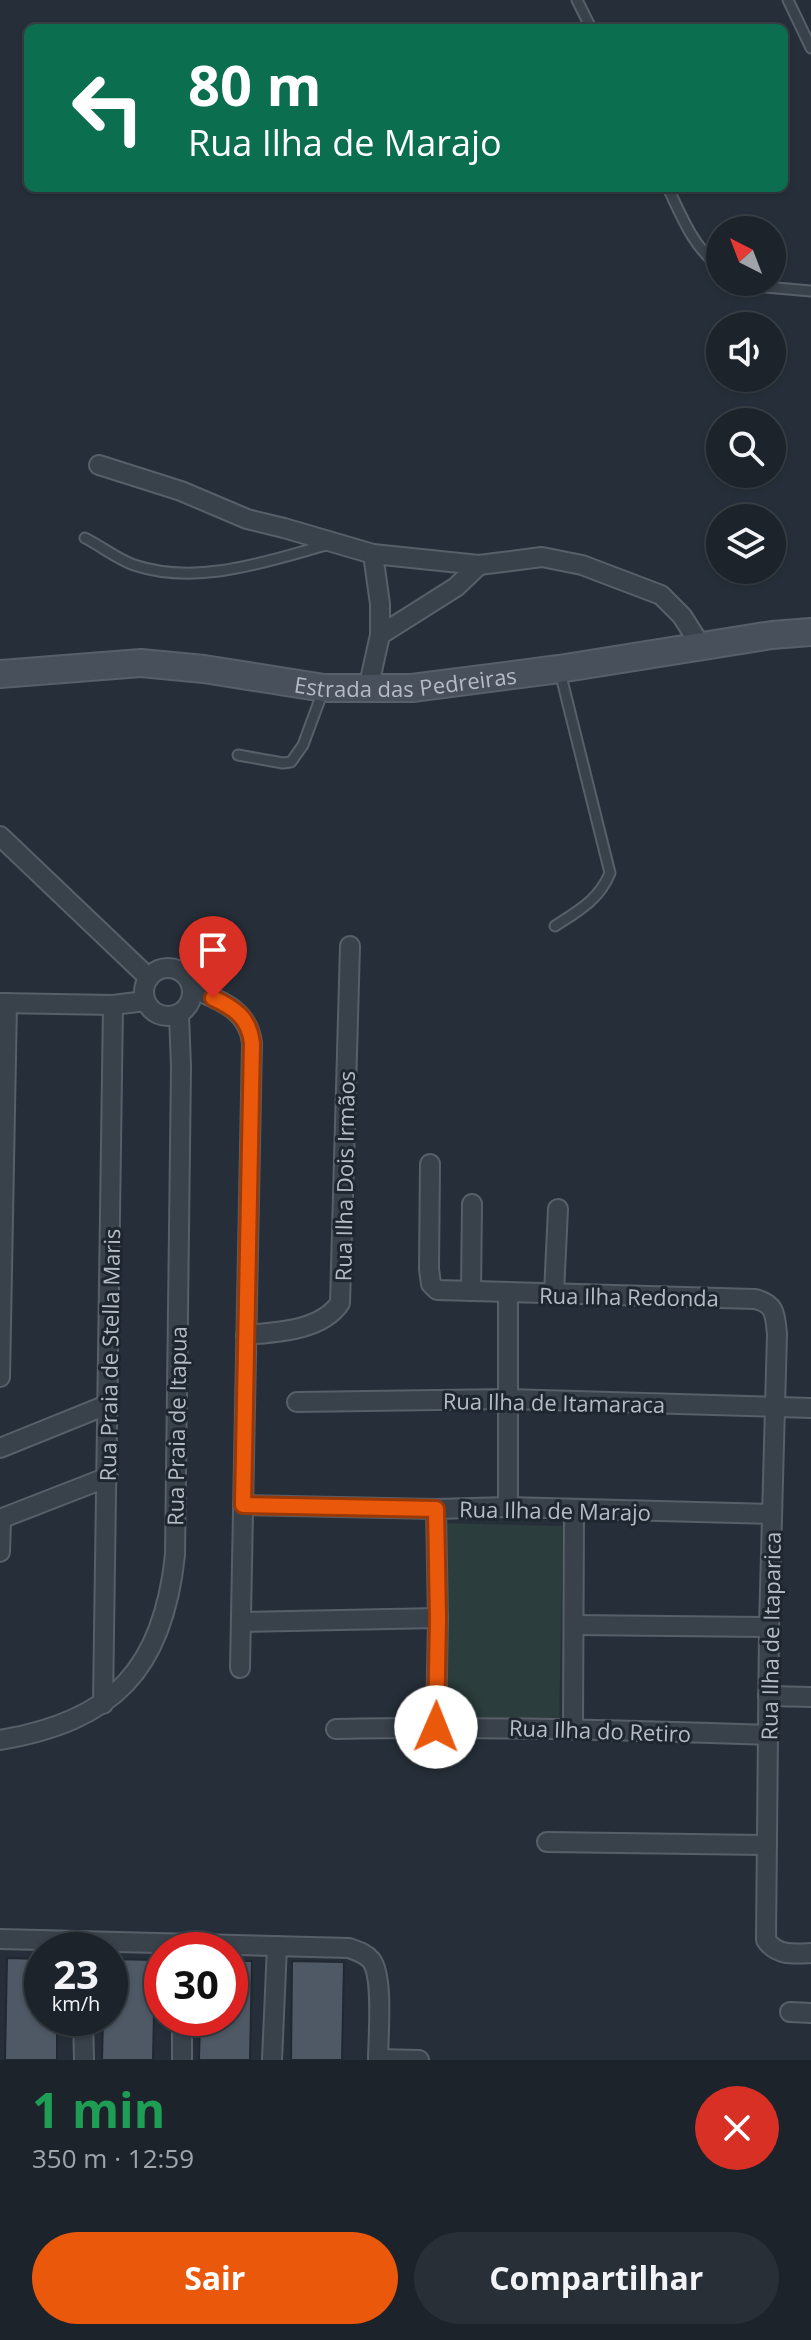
<!DOCTYPE html>
<html lang="pt">
<meta charset="utf-8">
<style>
body{margin:0;font-family:"Open Sans",sans-serif;background:#292f37;color:#f1f3f6;height:100vh;display:flex;flex-direction:column;font-size:30px;white-space:nowrap}
*{box-sizing:border-box;margin:0}
p{font-size:26px;color:#a0a4a9}
.icon{flex:none;width:44px;height:44px;fill:none;stroke:currentColor;stroke-width:2;stroke-linecap:round;stroke-linejoin:round}
.map{position:relative;height:2060px;overflow:hidden}
.sheet{display:flex;flex-direction:column;background:#1c232b;flex:1}
.sheet>*{flex:none}
.banner{position:absolute;left:24px;top:24px;width:764px;height:168px;border-radius:12px;box-shadow:0 2px 6px #0004,0 0 0 2px #3a4047;background:#0b6e4f;color:#fff;overflow:hidden}
.needle{width:52px;rotate:318deg}
.buttons{position:absolute;left:706px;top:216px;display:grid;gap:16px}
.buttons a{display:grid;place-items:center;width:80px;height:80px;border-radius:50%;background:#1c232b;box-shadow:0 2px 6px #0004,0 0 0 2px #3a4047;font-size:40px}
.speed{position:absolute;left:24px;top:1932px;display:flex;gap:16px;font-size:40px;font-weight:700;text-align:center}
.speed>*{display:grid;place-content:center;width:104px;height:104px;border-radius:50%;background:#1c232b;box-shadow:0 2px 6px #0004,0 0 0 2px #3a4047;line-height:1}
.speed small{font-size:20px;font-weight:400}
.speed .limit{border:12px solid #d22;background:#fff;color:#111}
.pin{position:absolute;display:grid;place-items:center;width:68px;height:68px;color:#fff;margin:-82px -34px;border-radius:50% 50% 50% 0;rotate:-45deg;box-shadow:0 0 8px #0007}
.pin .icon{rotate:45deg}
.me{position:absolute;width:88px;margin:-44px;rotate:1deg;stroke-linejoin:round;filter:drop-shadow(0 0 6px #0008)}
.turn{display:flex;align-items:center;gap:28px;height:168px;padding:0 32px;font-size:36px}
.turn .icon{width:104px;height:104px;stroke-width:2.5}
.turn b{display:block;font-size:56px;line-height:68px}
.round{display:grid;place-items:center;flex:none;width:84px;height:84px;border-radius:42px;background:#292f37}
.summary{display:flex;align-items:center;justify-content:space-between;height:136px;padding:0 32px}
h1{font-size:48px;font-weight:700;line-height:60px;color:#1e9e55}
.cta{display:flex;gap:16px;margin-top:auto;padding:16px 32px}
.cta a{flex:1;height:92px;border-radius:48px;background:#ea580c;color:#fff;font-size:32px;font-weight:700;line-height:92px;text-align:center}
.cta a+a{background:#292f37;color:#f1f3f6}
.map>svg:first-child{display:block}
.green{fill:#2b3d3c}
.building{fill:#4e5965;stroke:#202831;stroke-width:2}
.lines{fill:none;stroke-linecap:round;stroke-linejoin:round}
.lane-casing{stroke:#575f68;stroke-width:13}
.street-casing{stroke:#575f68;stroke-width:22}
.secondary-casing{stroke:#575f68;stroke-width:30}
.lane{stroke:#39414a;stroke-width:9}
.street{stroke:#39414a;stroke-width:18}
.secondary{stroke:#48505c;stroke-width:26}
.route-casing{stroke:#983908;stroke-width:20}
.route{stroke:#ea580c;stroke-width:14}
.labels{text-anchor:middle;dominant-baseline:central;stroke-width:6;stroke-linejoin:round;paint-order:stroke}
.street-label{font-size:22px;fill:#b5bcc5;stroke:#1e262f}
</style>
<div class="map">
<svg width="811" height="2060" viewBox="0 0 811 2060">
<rect width="100%" height="100%" fill="#262f39"/>
<polygon class="green" points="441,1523 563,1526 559,1725 446,1721"/>
<g class="building">
<polygon points="7,1958 42,1959 42,2018 57,2018 57,2060 5,2060"/>
<polygon points="110,1959 155,1960 153,2060 102,2060 103,2018 110,2018"/>
<polygon points="231,1961 252,1961 250,2060 199,2060 200,2018 230,2018"/>
<polygon points="292,1961 344,1962 342,2060 291,2060"/>
</g>
<g class="lines">
<g class="lane-casing">
<g id="lane">
<polyline points="577,0 591,28"/>
<polyline points="788,0 811,48"/>
<path d="M668 188C682 217 693 247 720 267"/>
<polyline points="750,282 765,287 811,291"/>
<path d="M85 538C101 546 117 559 134 565 197 586 265 562 326 545"/>
<polyline points="238,755 283,763 291,762 303,745 323,691"/>
<path d="M555 926C578 911 599 900 610 873L560 672"/>
</g>
</g>
<g class="street-casing">
<g id="street">
<polyline points="99,465 181,491 247,519 284,528 373,554 479,565 542,557 582,565 661,595 682,616 701,646"/>
<polyline points="380,635 456,587 479,565"/>
<polyline points="368,689 380,635 380,604 373,554"/>
<polyline points="0,836 149,978"/>
<circle cx="168" cy="992" r="24"/>
<path d="M192 988C220 1001 248 1009 252 1043L240 1668"/>
<polyline points="0,1003 113,1005 145,1001"/>
<path d="M430 1164 429 1269 431 1284 437 1290 755 1299C776 1304 775 1315 777 1334L769 1627 766 1940C777 1956 794 1954 811 1953"/>
<polyline points="471,1291 472,1204"/>
<polyline points="554,1293 558,1209"/>
<polyline points="508,1294 508,1507"/>
<path d="M246 1335C277 1332 321 1331 340 1303L350 946"/>
<polyline points="0,1377 7,1003"/>
<polyline points="297,1402 507,1399 811,1408"/>
<polyline points="0,1448 109,1404"/>
<polyline points="243,1505 436,1509 508,1507 772,1514"/>
<polyline points="0,1519 108,1477"/>
<polyline points="0,1552 1,1519"/>
<polyline points="241,1622 438,1618"/>
<polyline points="574,1625 769,1627"/>
<polyline points="768,1696 811,1697"/>
<polyline points="103,1704 113,1005"/>
<polyline points="436,1727 438,1618 436,1509"/>
<polyline points="573,1728 574,1510"/>
<path d="M336 1729C480 1726 623 1730 768 1735"/>
<path d="M0 1740C113 1721 163 1670 175 1555L181 1067 179 1015"/>
<polyline points="547,1842 767,1845"/>
<path d="M0 1939 349 1948C357 1951 365 1953 371 1960 384 1976 378 2038 378 2060"/>
<polyline points="790,2012 811,2013"/>
<polyline points="83,2018 84,2060"/>
<polyline points="378,2059 419,2060"/>
<polyline points="182,2060 182,2018"/>
<polyline points="272,2060 277,1946"/>
</g>
</g>
<g class="secondary-casing">
<g id="secondary">
<path id="s1" d="M0 674 141 663 204 669 324 688H412L559 669 772 635 811 632"/>
</g>
</g>
<use href="#lane" class="lane"/>
<use href="#street" class="street"/>
<use href="#secondary" class="secondary"/>
</g>
<g class="lines">
<g class="route-casing">
<path id="route" d="M213 998C234 1008 249 1017 252 1043L243 1505 436 1509 438 1618 436 1727"/>
</g>
<use href="#route" class="route"/>
</g>
<g class="labels">
<g class="street-label">
<text stroke="none"><textPath href="#s1" startOffset="408">Estrada das Pedreiras</textPath></text>
<text transform="translate(344 1176) rotate(-89)">Rua Ilha Dois Irmãos</text>
<text transform="translate(629 1296) rotate(1)">Rua Ilha Redonda</text>
<text transform="translate(109 1355) rotate(-89)">Rua Praia de Stella Maris</text>
<text transform="translate(554 1402) rotate(1)">Rua Ilha de Itamaraca</text>
<text transform="translate(176 1426) rotate(-89)">Rua Praia de Itapua</text>
<text transform="translate(555 1510) rotate(1)">Rua Ilha de Marajo</text>
<text transform="translate(770 1636) rotate(-89)">Rua Ilha de Itaparica</text>
<text transform="translate(600 1730) rotate(2)">Rua Ilha do Retiro</text>
</g>
</g>
</svg>
<div class="buttons">
<a><svg class="needle" viewBox="-14 -14 28 28"><path d="M0-13l5 13h-10z" fill="#e53935"/><path d="M0 13l5-13h-10z" fill="#a0a4a9"/></svg></a>
<a><svg class="icon" aria-label="sound" viewBox="0 0 24 24"><path d="M4 9h4l5-4v14l-5-4H4zM17 9q2 3 0 6"/></svg></a>
<a><svg class="icon" aria-label="search" viewBox="0 0 24 24"><circle cx="10" cy="10" r="6"/><path d="M15 15l6 6"/></svg></a>
<a><svg class="icon" aria-label="layers" viewBox="0 0 24 24"><path d="M12 4l9 5-9 5-9-5zM3 14l9 5 9-5"/></svg></a>
</div>
<div class="speed"><div>23<small>km/h</small></div><div class="limit">30</div></div>
<div class="pin" style="left:213px;top:998px;background:#d93025"><svg class="icon" aria-label="arrive" viewBox="0 0 24 24"><path d="M6 21V4h12l-3 4 3 4H6"/></svg></div>
<svg class="me" style="left:436px;top:1727px" viewBox="-20 -20 40 40"><circle r="19" fill="#fff"/><path d="M0-13L10 11 0 6-10 11z" fill="#ea580c"/></svg>
<div class="banner">
<div class="turn"><svg class="icon" aria-label="left" viewBox="0 0 24 24"><path d="M17 20v-9H6M10 6l-5 5 5 5"/></svg><div><b>80 m</b>Rua Ilha de Marajo</div></div>
</div>
</div>
<section class="sheet">
<div class="summary"><div><h1>1 min</h1><p>350 m · 12:59</p></div><a class="round" style="background:#d93025;color:#fff"><svg class="icon" aria-label="close" viewBox="0 0 24 24"><path d="M6 6l12 12M18 6L6 18"/></svg></a></div>
<div class="cta"><a>Sair</a><a>Compartilhar</a></div>
</section>
